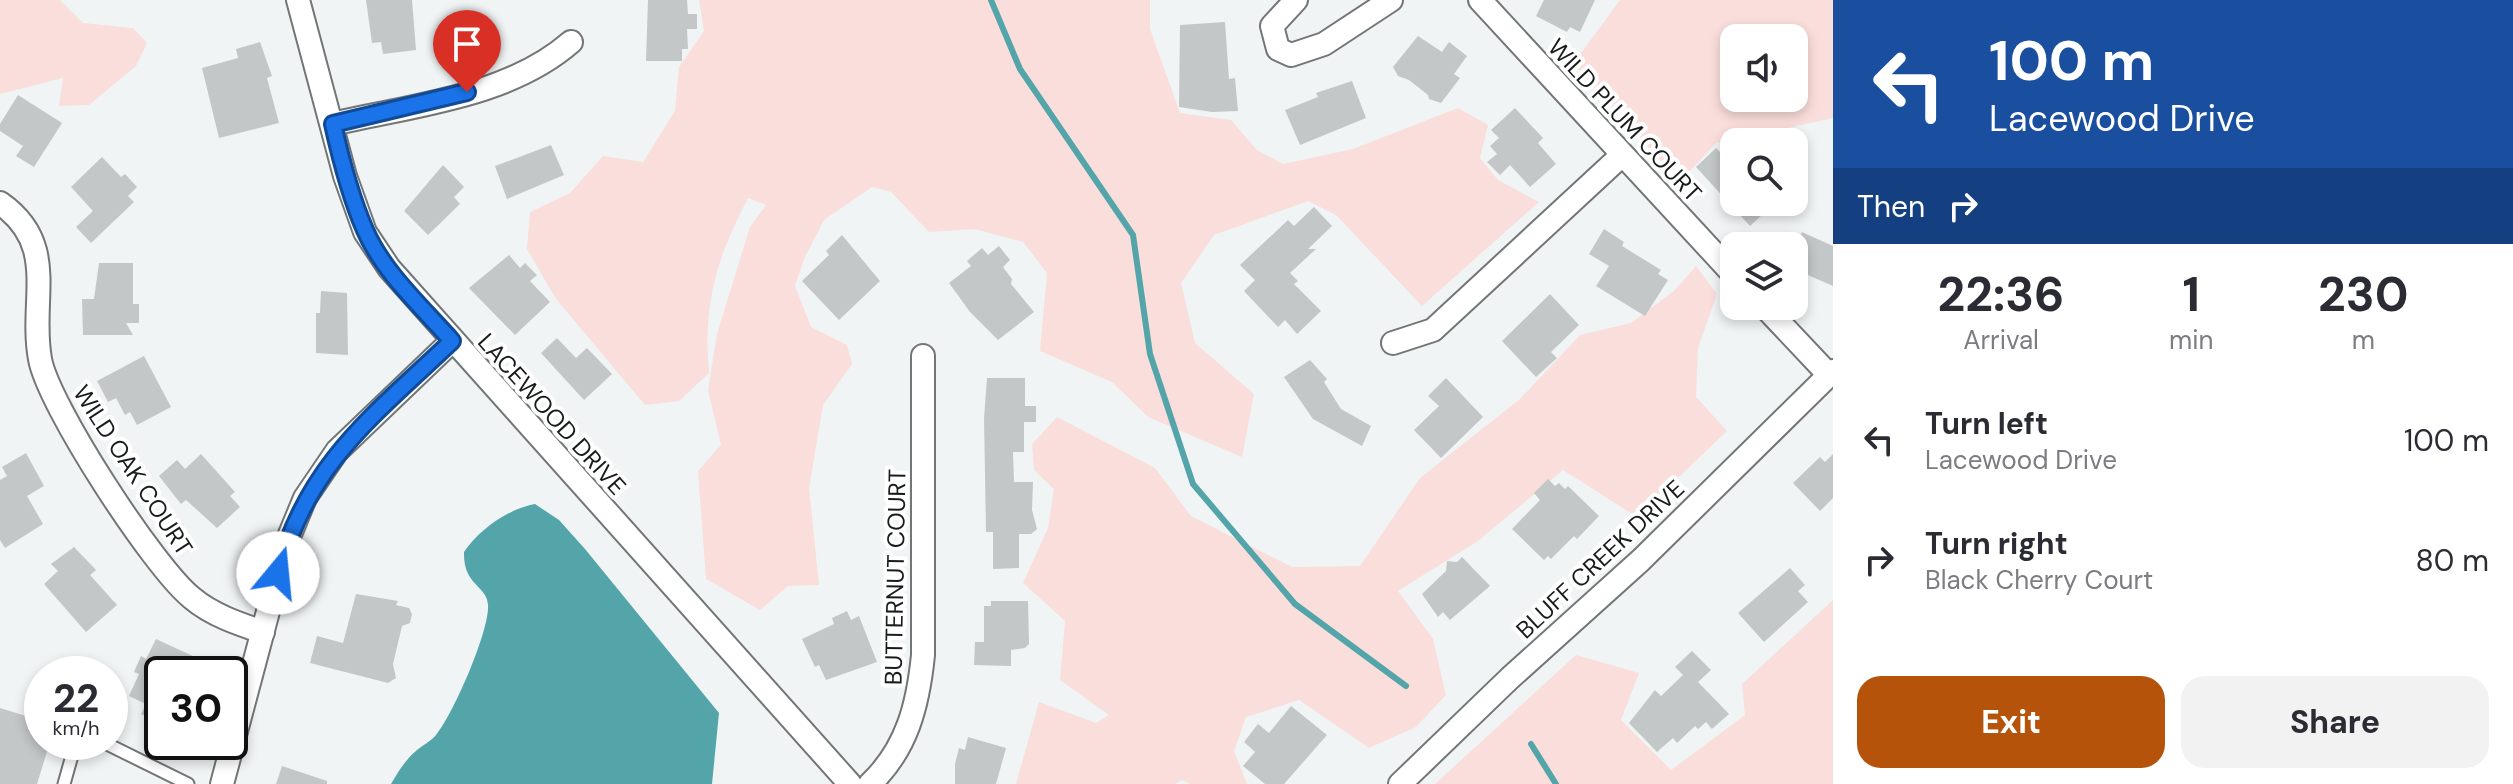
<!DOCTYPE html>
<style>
body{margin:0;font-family:"DM Sans",sans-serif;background:#f2f2f3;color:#2b2b33;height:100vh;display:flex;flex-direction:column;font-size:30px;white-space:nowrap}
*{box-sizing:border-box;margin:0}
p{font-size:26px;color:#7c7c81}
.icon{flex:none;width:44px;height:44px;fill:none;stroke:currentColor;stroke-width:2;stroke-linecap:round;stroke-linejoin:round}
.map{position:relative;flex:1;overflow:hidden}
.drawer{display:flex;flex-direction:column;background:#fff;width:680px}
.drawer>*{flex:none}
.guide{background:#1a4fa0;color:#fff;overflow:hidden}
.fabs{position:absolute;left:1720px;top:24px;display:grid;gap:16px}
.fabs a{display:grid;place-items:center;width:88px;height:88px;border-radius:16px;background:#fff;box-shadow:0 4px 12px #0003;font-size:40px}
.speed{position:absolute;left:24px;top:656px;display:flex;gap:16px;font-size:40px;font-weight:700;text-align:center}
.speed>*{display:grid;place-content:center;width:104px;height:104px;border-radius:50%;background:#fff;box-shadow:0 4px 12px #0003;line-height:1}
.speed small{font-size:20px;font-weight:400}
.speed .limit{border:4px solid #111;border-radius:12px;background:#fff;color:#111}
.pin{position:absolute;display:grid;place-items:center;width:68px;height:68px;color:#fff;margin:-82px -34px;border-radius:50% 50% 50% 0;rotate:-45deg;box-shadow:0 0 8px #0007}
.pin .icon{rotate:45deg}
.me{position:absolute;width:88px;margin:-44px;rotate:17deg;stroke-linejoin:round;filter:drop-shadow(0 0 6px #0008)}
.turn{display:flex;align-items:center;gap:28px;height:168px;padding:0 24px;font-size:36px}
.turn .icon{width:104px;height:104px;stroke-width:2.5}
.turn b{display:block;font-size:56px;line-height:68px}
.then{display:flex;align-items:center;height:76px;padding:0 24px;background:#0003;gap:16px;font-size:30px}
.eta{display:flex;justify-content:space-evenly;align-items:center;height:136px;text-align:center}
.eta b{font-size:48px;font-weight:700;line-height:56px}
.primary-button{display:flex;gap:16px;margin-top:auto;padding:16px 24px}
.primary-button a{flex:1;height:92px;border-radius:24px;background:#b45309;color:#fff;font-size:32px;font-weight:700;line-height:92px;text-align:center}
.primary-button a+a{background:#f2f2f3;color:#2b2b33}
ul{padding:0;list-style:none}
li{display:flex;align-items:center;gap:24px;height:120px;padding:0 24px}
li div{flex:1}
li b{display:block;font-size:30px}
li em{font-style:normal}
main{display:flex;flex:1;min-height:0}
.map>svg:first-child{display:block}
.green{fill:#fadedb;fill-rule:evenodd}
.water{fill:#53a5aa}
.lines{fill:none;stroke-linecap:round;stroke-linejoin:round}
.stream{stroke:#53a5aa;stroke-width:6}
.building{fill:#c3c7c7}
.service-casing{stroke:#727676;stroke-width:15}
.minor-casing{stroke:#727676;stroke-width:26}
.service{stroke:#fff;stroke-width:11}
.minor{stroke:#fff;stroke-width:22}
.route-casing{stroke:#114b97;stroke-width:20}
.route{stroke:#1a73e8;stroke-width:14}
.labels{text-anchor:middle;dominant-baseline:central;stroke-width:8;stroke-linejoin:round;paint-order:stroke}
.street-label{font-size:24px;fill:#191b1b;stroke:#fff}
</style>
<main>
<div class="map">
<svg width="1833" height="784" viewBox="0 0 1833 784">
<rect width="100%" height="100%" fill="#f0f4f5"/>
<g class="green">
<polygon points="0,0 60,0 83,23 133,28 147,43 136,66 89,105 59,106 63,78 0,94"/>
<path d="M699 0H1150V29L1180 113 1231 120 1257 150 1283 164 1353 149 1458 108 1488 125 1480 158 1498 180 1539 202 1422 306 1336 215 1308 201 1214 235 1181 283 1195 343 1254 394 1242 457 1148 417 1112 382 1040 351 1047 273 1023 242 975 229 929 232 891 192 872 187 824 220 804 259 795 286 811 327 847 345 852 364 823 405 809 488 819 585 788 586 760 610 706 579 698 471 721 445 708 390 717 334 750 227 766 205 748 198C716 260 703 303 709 373L679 401 645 405 556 299 527 249 530 212 570 193 603 156 643 162 675 111 679 67 704 31Z"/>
<path d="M1620 0H1833V118L1779 130 1765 142H1734V148L1717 142 1680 182 1573 64ZM1794 38V98H1734V38Z"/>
<polygon points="1696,266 1717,294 1698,348 1696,397 1727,431 1637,517 1563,470 1478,541 1398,591 1433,639 1446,695 1416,727 1369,748 1299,700 1246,717 1234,751 1247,784 1190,784 1182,780 1175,784 1016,784 1039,702 1096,723 1109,715 1060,680 1065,621 1023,583 1048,528 1054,489 1034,470 1032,444 1057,417 1155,468 1191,516 1292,567 1360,566 1420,478 1520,399 1580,335 1631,323 1674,291"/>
<polygon points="1833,600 1833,784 1435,784 1576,655 1639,673 1621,720 1671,770 1745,715 1742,684"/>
</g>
<path class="water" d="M535 504 559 520 585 549 719 713 712 784H391C398 772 406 759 417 750 423 745 431 741 436 735 453 715 490 630 488 605 487 585 463 586 464 552 480 529 508 509 535 504Z"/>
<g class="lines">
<g class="stream">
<polyline points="991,0 1020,69 1133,235 1150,354 1193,484 1295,604 1406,686"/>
<polyline points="1531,744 1556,784"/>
</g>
</g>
<g class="building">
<polygon points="366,0 412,0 416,50 383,54 381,42 372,43"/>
<polygon points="648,0 687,0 688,14 697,14 697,29 687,29 688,49 682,49 682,61 646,61"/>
<polygon points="1544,0 1595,0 1580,32 1570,27 1567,32 1536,16"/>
<polygon points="1225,22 1229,79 1235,78 1238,111 1212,112 1179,107 1180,25"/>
<polygon points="1418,36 1442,52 1449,42 1467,56 1454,74 1460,78 1441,103 1429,99 1428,95 1409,80 1398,76 1393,67"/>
<polygon points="260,42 272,76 267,78 279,123 219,138 202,68 238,58 236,49"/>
<polygon points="1352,81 1366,118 1300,145 1285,110 1318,97 1316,93"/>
<polygon points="18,95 62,123 34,167 16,156 23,146 0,131 0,124"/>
<polygon points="1515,108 1543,138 1538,143 1556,164 1530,187 1510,165 1500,175 1487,162 1497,154 1490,146 1499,138 1491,130"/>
<polygon points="551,145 564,175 507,199 495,166"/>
<polygon points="1716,148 1734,166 1734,202 1776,202 1750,226 1696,167"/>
<polygon points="102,157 121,177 125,174 137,187 128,196 134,202 91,243 76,227 93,211 71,187"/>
<polygon points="443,165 464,187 454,197 460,204 428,235 404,211"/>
<polygon points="1314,207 1332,226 1308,249 1316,249 1290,273 1298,281 1294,284 1321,311 1297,334 1285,320 1278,327 1244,291 1255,280 1240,265 1288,220 1294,226"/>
<polygon points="1604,229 1624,242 1622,246 1661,270 1658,274 1668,280 1645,316 1596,286 1609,266 1589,254"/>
<polygon points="1802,232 1833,246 1833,286 1794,269 1794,251"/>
<polygon points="842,235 880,281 839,320 802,281 829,255 826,251"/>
<polygon points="999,246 1010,260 1003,267 1012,279 1011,284 1034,312 998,340 970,312 949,283 971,266 967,261 982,248 988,255"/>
<polygon points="509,255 520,268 525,263 537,275 530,281 550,302 515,335 469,288"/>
<polygon points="99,263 133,263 133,304 139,304 139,323 126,323 133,335 83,335 82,299 94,299"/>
<polygon points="321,291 347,293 348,355 316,353 316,313 320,313"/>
<polygon points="1550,294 1579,325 1551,352 1557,358 1536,377 1502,341"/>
<polygon points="557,338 576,358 587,348 612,374 584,400 541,353"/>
<polygon points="144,356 171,407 137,425 130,412 125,415 116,398 108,402 97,381"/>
<polygon points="1310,360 1327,379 1324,382 1341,409 1371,426 1362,446 1313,419 1284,377"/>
<polygon points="987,378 1025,378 1025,406 1036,406 1036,422 1024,422 1024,452 1013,452 1014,482 1033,482 1032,510 1037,529 1031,534 1019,534 1019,568 993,569 993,532 986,532 984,418"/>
<polygon points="1446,378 1483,417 1441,458 1414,430 1439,406 1428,396"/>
<polygon points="26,453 44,486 27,496 43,524 5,548 0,540 0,480 7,476 2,467"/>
<polygon points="201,454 235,492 230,496 240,507 217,528 186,500 181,504 159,476 177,460 185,469"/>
<polygon points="1833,454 1833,498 1820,511 1793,483 1820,457 1825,462"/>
<polygon points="1548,479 1555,486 1559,483 1565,489 1568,486 1599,516 1577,539 1574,536 1551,559 1548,556 1544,560 1512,529 1540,500 1534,493"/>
<polygon points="74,547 96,570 90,575 117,605 86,632 44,584 58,571 51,564"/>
<polygon points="1462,557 1490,586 1450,620 1443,612 1438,617 1422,594 1446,571 1447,561 1457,562"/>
<polygon points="1790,568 1805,585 1798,591 1808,602 1764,642 1738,613"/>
<polygon points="356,594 398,601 396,605 409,608 412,614 410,623 402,626 393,664 396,678 388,683 310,663 317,636 343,643"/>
<polygon points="991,601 1028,601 1029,644 1025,648 1011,650 1011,666 974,665 975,642 984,642 984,606 991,606"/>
<polygon points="847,611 851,620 859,616 877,662 826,680 819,665 815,667 802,639 834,624 832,618"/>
<polygon points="156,639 195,657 187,674 162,674 162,724 141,714 146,704 129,696 139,674 134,672 141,656 146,659"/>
<polygon points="1692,651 1711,670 1698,682 1729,714 1712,729 1706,722 1698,729 1695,726 1677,743 1673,738 1657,752 1629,723 1655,690 1661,696 1683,675 1675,667"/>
<polygon points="1291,706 1327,735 1284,784 1265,784 1243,766 1255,752 1244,742 1258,724 1269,733"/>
<polygon points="0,708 42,721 42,742 50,742 37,784 0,784"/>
<polygon points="968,737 1006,748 996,784 955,784 955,764 959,748 965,750"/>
<polygon points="282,766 327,781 327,784 276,784"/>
</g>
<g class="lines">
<g class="service-casing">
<g id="service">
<polyline points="103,742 188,784"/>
<polyline points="64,784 73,752 82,742"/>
</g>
</g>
<g class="minor-casing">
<g id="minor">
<polyline points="298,0 345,176 365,232 389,268 850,784"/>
<polyline points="1296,0 1272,26 1278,49 1291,55 1324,44 1391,0"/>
<polyline points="1480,0 1734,275"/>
<path d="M333 124C413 105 508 97 571 42"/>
<path d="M0 203C60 245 29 299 40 359 48 405 154 568 192 598 212 615 239 624 263 632"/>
<polyline points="1764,306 1829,375"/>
<polyline points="1393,343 1433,330 1621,156"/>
<polyline points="222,784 286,544 305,498 337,451 452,341"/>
<path d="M870 784C907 749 918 705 923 655V356"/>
<polyline points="1400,784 1510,678 1641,560 1833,371"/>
</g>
</g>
<use href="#service" class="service"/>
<use href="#minor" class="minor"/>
</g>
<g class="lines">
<g class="route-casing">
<path id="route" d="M278 573C307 464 373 416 452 341 422 307 383 272 365 230 350 196 341 160 333 124L467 92"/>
</g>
<use href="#route" class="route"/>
</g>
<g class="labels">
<g class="street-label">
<text transform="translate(1625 120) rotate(47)">WILD PLUM COURT</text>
<text transform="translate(552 414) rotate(48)">LACEWOOD DRIVE</text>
<text transform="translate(133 470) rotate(57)">WILD OAK COURT</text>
<text transform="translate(1600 559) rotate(-43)">BLUFF CREEK DRIVE</text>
<text transform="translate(895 577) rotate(-89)">BUTTERNUT COURT</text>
</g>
</g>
</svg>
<div class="fabs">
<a><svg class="icon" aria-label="sound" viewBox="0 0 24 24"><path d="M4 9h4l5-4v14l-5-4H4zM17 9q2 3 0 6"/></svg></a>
<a><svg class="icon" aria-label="search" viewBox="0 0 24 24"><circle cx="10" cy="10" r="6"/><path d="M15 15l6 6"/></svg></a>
<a><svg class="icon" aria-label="layers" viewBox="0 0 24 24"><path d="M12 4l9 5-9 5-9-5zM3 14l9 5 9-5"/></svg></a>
</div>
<div class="speed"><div>22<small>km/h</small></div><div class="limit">30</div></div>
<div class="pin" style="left:467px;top:92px;background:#d93025"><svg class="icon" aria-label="arrive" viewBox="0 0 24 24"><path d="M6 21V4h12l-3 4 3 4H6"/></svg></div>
<svg class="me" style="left:278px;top:573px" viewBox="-20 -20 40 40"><circle r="19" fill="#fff"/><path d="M0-13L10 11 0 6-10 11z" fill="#1a73e8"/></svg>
</div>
<section class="drawer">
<div class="guide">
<div class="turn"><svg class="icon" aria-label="left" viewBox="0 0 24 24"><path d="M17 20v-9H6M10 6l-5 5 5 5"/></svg><div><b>100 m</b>Lacewood Drive</div></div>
<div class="then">Then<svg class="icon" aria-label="right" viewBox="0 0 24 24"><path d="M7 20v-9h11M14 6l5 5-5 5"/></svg></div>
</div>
<div class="eta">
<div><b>22:36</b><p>Arrival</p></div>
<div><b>1</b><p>min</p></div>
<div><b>230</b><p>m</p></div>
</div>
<ul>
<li><svg class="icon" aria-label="left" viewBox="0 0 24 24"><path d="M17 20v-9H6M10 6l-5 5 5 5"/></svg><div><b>Turn left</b><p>Lacewood Drive</p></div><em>100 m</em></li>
<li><svg class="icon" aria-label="right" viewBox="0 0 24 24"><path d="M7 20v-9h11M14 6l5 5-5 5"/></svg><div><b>Turn right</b><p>Black Cherry Court</p></div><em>80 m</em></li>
</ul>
<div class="primary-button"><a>Exit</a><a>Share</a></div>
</section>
</main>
